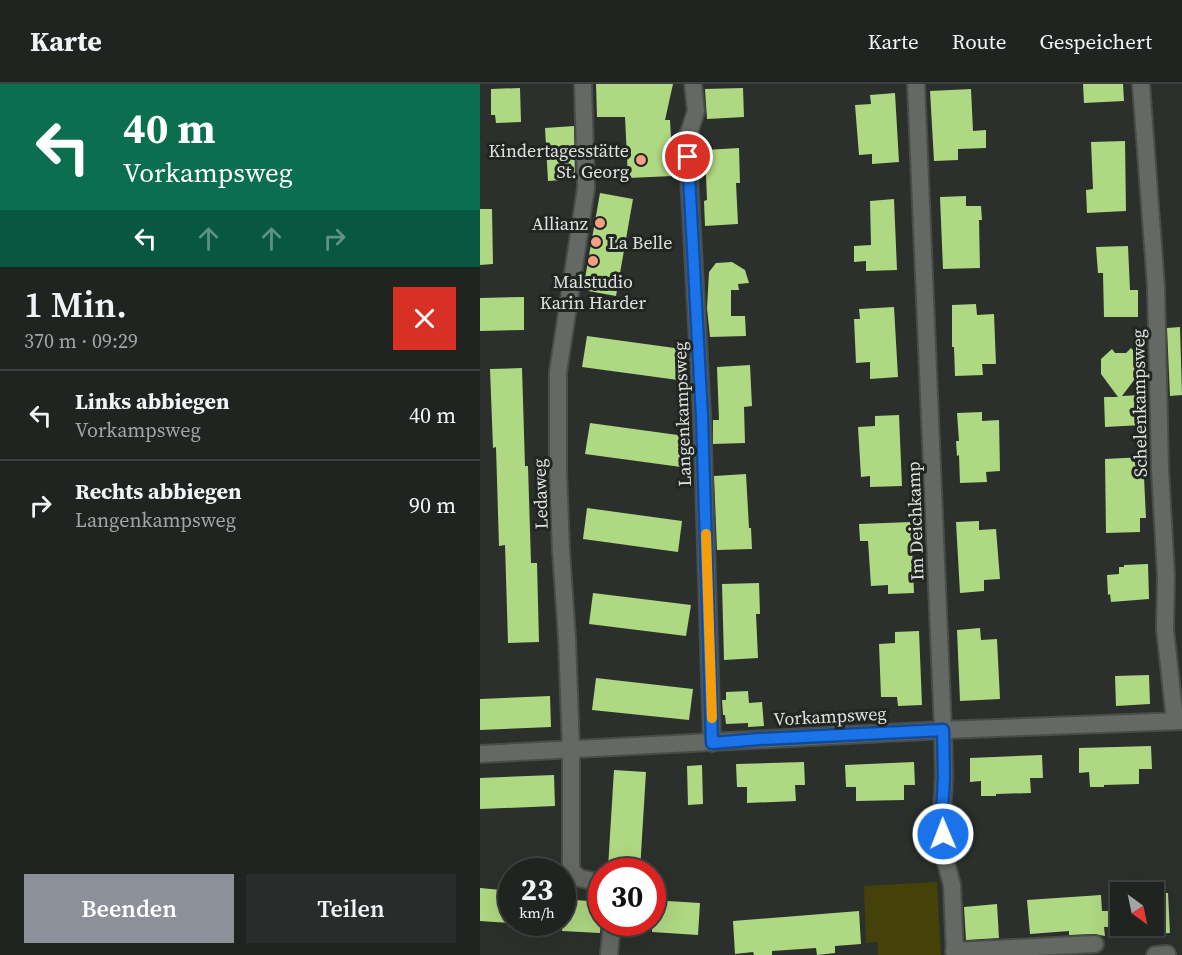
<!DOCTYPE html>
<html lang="de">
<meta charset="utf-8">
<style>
body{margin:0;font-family:"Source Serif 4",serif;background:#282c2a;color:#f1f3f6;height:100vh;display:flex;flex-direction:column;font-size:22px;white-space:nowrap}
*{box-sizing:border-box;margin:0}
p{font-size:20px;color:#a2a4a5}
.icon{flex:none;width:33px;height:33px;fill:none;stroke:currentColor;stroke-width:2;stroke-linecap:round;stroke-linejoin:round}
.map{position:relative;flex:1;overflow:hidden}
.panel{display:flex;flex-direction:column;background:#202421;width:480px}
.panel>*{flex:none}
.guide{background:#0b6e4f;color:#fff;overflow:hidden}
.needle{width:39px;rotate:147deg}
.controls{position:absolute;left:630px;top:798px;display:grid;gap:12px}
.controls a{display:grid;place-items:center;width:54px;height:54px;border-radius:0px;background:#202421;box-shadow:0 6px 24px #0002,0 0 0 2px #3d413f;font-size:30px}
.speed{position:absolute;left:18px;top:774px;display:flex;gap:12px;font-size:30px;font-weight:700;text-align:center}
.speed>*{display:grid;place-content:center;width:78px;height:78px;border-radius:50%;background:#202421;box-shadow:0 6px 24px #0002,0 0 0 2px #3d413f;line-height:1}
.speed small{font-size:15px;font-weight:400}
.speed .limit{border:9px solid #d22;background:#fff;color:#111}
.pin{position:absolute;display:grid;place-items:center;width:51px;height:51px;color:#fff;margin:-26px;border:3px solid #fff;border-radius:50%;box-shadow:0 2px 6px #0007}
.me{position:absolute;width:66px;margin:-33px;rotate:359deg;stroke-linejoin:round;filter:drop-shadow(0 0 4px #0008)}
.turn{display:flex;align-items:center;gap:21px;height:126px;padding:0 24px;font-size:27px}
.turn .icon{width:78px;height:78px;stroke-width:2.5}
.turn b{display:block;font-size:42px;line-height:51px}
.lanes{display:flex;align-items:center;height:57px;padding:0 24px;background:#0003;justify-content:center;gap:30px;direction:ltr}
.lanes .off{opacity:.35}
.round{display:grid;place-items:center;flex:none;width:63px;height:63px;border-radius:0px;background:#282c2a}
.head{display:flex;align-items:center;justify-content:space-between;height:102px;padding:0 24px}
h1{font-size:36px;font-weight:600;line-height:45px}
.cta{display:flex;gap:12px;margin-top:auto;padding:12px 24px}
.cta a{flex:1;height:69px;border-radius:0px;background:#8c9099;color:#fff;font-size:24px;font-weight:600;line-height:69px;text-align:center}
.cta a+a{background:#282c2a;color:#f1f3f6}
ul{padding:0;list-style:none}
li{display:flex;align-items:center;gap:18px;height:90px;padding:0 24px;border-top:2px solid #3d413f}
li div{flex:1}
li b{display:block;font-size:22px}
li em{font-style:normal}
header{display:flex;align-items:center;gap:36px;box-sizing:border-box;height:84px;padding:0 30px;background:#202421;border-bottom:2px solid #3d413f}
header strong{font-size:28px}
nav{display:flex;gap:33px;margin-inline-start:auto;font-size:21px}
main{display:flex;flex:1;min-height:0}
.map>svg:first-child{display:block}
.green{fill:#444209}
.building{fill:#afd882}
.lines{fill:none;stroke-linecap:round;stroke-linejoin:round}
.minor-casing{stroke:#494d49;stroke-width:20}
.minor{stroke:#646965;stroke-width:16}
.route-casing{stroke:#114b97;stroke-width:15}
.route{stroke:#1a73e8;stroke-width:10}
.slow{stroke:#f59e0b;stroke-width:10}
.poi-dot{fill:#f39f83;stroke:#212622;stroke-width:2}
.labels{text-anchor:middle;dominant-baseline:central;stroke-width:6;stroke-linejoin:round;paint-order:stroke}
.poi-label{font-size:18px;fill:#dfe2e0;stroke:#212622;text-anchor:end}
.street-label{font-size:18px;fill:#dfe2e0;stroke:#212622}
</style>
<header>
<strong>Karte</strong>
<nav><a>Karte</a><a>Route</a><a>Gespeichert</a></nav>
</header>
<main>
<section class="panel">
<div class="guide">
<div class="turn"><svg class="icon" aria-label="left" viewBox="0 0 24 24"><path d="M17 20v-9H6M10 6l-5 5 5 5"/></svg><div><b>40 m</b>Vorkampsweg</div></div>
<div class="lanes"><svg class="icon" aria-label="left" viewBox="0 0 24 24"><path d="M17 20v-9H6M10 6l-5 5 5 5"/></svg><svg class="icon off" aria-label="ahead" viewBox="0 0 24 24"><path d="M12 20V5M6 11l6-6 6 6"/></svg><svg class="icon off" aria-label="ahead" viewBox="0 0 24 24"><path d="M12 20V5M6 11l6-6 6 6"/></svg><svg class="icon off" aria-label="right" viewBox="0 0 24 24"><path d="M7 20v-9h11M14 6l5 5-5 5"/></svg></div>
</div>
<div class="head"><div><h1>1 Min.</h1><p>370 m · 09:29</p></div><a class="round" style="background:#d93025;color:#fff"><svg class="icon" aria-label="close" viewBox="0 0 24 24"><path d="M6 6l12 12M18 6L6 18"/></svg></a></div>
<ul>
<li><svg class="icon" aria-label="left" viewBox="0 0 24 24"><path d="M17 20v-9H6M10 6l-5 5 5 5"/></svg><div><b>Links abbiegen</b><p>Vorkampsweg</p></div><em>40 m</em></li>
<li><svg class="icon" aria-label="right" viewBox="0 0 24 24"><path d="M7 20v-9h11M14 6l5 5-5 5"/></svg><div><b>Rechts abbiegen</b><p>Langenkampsweg</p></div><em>90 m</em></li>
</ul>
<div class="cta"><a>Beenden</a><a>Teilen</a></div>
</section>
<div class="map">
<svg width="702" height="871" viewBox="0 0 702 871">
<rect width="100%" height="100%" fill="#2b302c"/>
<polygon class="green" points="457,798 461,871 398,871 398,858 386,859 384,802"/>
<g class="building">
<polygon points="116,0 193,0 185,36 190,36 193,92 148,94 145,33 117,33"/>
<polygon points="603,0 643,0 644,17 604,19"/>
<polygon points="40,4 41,38 16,39 15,31 11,31 11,5"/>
<polygon points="263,4 264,33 227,35 225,5"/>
<polygon points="491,5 493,47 506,46 506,64 478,65 478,76 454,77 450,7"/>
<polygon points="415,9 419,78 392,80 392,70 379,71 375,21 391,20 390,11"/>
<polygon points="94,42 95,95 68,97 65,44"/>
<polygon points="645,57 646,127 607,129 606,106 613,105 611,58"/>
<polygon points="259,64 260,99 256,99 258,140 225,142 224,117 227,116 225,66"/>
<polygon points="120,109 153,115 136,212 103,206"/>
<polygon points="486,112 486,122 501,122 502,136 499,136 500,184 463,185 460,113"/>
<polygon points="414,115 417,186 386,187 386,177 374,178 374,162 391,161 390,117"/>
<polygon points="0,125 12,125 13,180 0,181"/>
<polygon points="648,162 650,206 658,206 658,233 624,233 623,189 618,189 616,163"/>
<polygon points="252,178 265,186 269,199 258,200 259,206 251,206 251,232 265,232 266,252 230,253 227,224 229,188 236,179"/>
<polygon points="44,213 44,246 0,247 0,214"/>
<polygon points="496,220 497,231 514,230 516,280 502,280 503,291 475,292 474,263 472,263 472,221"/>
<polygon points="414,223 418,293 390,295 390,278 376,279 374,235 380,235 379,225"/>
<polygon points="700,243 702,311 690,312 687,244"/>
<polygon points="107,252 202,265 198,296 102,283"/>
<polygon points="651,264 660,274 661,287 642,312 661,311 662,341 625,343 624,313 638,313 621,290 621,275 632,265 635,269 646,269"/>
<polygon points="270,281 272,322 264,323 265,359 233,360 233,336 239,336 237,283"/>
<polygon points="42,284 45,382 48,382 51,479 57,479 59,558 28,559 25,461 19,462 16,363 13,364 10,285"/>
<polygon points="502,328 502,337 519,336 520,387 506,388 507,398 480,399 479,371 477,372 476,357 479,357 477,329"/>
<polygon points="419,331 422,402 390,403 390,392 381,393 378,343 395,342 395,332"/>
<polygon points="110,339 205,352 201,383 105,370"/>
<polygon points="663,373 666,434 660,434 660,448 626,449 625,375"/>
<polygon points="266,390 269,444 271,444 272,465 237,466 234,392"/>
<polygon points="107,424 202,437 198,468 103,455"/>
<polygon points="499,437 499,446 516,445 520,495 504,496 504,507 480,509 476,438"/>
<polygon points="431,438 434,509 408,510 408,501 391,502 388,457 380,457 379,440"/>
<polygon points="668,480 669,515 631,518 630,510 628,511 627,491 639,490 639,483 644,483 644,481"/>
<polygon points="279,499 280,530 276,530 278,574 244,576 242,500"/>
<polygon points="113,509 211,521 206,552 109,540"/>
<polygon points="500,544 501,556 517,555 520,615 480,617 477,546"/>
<polygon points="439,547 442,621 418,622 417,613 401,613 399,560 415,559 415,548"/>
<polygon points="669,591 670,620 636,622 635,592"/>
<polygon points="116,594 213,605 209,636 112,626"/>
<polygon points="268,607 269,619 282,618 284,642 268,643 268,639 246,640 245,631 243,631 242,616 246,616 246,608"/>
<polygon points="70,612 71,643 0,646 0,615"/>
<polygon points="671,662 672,685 659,685 659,700 624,701 624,703 610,703 609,688 599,689 599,664"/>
<polygon points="562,671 563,694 550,694 551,709 516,710 516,712 501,712 501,697 490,698 490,674"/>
<polygon points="324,678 325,701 315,701 316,717 267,719 267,703 257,703 256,680"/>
<polygon points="434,678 435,701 424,701 424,716 376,717 376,703 366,703 365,681"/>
<polygon points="222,681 223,720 208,721 207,682"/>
<polygon points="134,686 166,688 160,786 128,784"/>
<polygon points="74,691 75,722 0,725 0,694"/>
<polygon points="0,804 32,807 32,839 0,837"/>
<polygon points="674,809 688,809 690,849 674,850"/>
<polygon points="621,811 622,827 630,827 631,843 624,843 625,852 614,850 589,851 589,847 550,850 547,816"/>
<polygon points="82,815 122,818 120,849 82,847"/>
<polygon points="172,816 220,819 218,851 172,848"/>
<polygon points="517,820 519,854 486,856 484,823"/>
<polygon points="379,827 381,860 355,862 355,869 337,871 336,864 292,867 292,871 274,871 273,868 255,870 253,837"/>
</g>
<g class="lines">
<g class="minor-casing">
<g id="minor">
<polyline points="103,0 106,104 78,288 78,386 81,467 87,554 91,666 91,786 99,794 122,799"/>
<polyline points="213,0 216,27 207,55 222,332 232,659"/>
<polyline points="436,0 463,646 464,693 462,728 464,771 472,801 475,871"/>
<polyline points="661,0 676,203 680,385 686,492 685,545 695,637"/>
<polyline points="0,670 463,646 702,637"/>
<polyline points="474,867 615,860"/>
<polyline points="129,871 132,838"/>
<polyline points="675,871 687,870"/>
</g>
</g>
<use href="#minor" class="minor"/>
</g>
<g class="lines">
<g class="route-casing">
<polyline id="route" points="208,73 222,332 232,659 280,655 463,646 464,693 462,728 463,750"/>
</g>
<use href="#route" class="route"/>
<polyline class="slow" points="226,450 232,634"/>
</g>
<g class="poi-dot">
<circle cx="161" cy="76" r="6"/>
<circle cx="120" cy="139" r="6"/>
<circle cx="116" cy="158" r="6"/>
<circle cx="113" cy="177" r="6"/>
</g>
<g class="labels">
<g class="poi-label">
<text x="149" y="66">Kindertagesstätte<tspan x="149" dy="21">St. Georg</tspan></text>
<text x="108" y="139">Allianz</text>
<text x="128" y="158" text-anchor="start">La Belle</text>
<text x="113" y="197" text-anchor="middle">Malstudio<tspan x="113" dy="21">Karin Harder</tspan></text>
</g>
<g class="street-label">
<text transform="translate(659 319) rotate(-91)">Schelenkampsweg</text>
<text transform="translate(202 330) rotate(-92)">Langenkampsweg</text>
<text transform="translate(60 410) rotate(-92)">Ledaweg</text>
<text transform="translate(435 437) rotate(-92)">Im Deichkamp</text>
<text transform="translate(350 632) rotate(-3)">Vorkampsweg</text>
</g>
</g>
</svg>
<div class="controls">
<a><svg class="needle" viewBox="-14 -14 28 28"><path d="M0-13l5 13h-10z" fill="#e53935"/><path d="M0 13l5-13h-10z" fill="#a2a4a5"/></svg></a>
</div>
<div class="speed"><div>23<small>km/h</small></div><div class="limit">30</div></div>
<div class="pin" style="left:208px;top:73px;background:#d93025"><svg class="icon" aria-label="arrive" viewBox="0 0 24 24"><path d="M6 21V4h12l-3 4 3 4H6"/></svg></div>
<svg class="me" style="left:463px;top:750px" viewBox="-20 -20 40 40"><circle r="17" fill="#1a73e8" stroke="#fff" stroke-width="3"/><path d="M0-11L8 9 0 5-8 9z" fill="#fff"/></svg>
</div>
</main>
